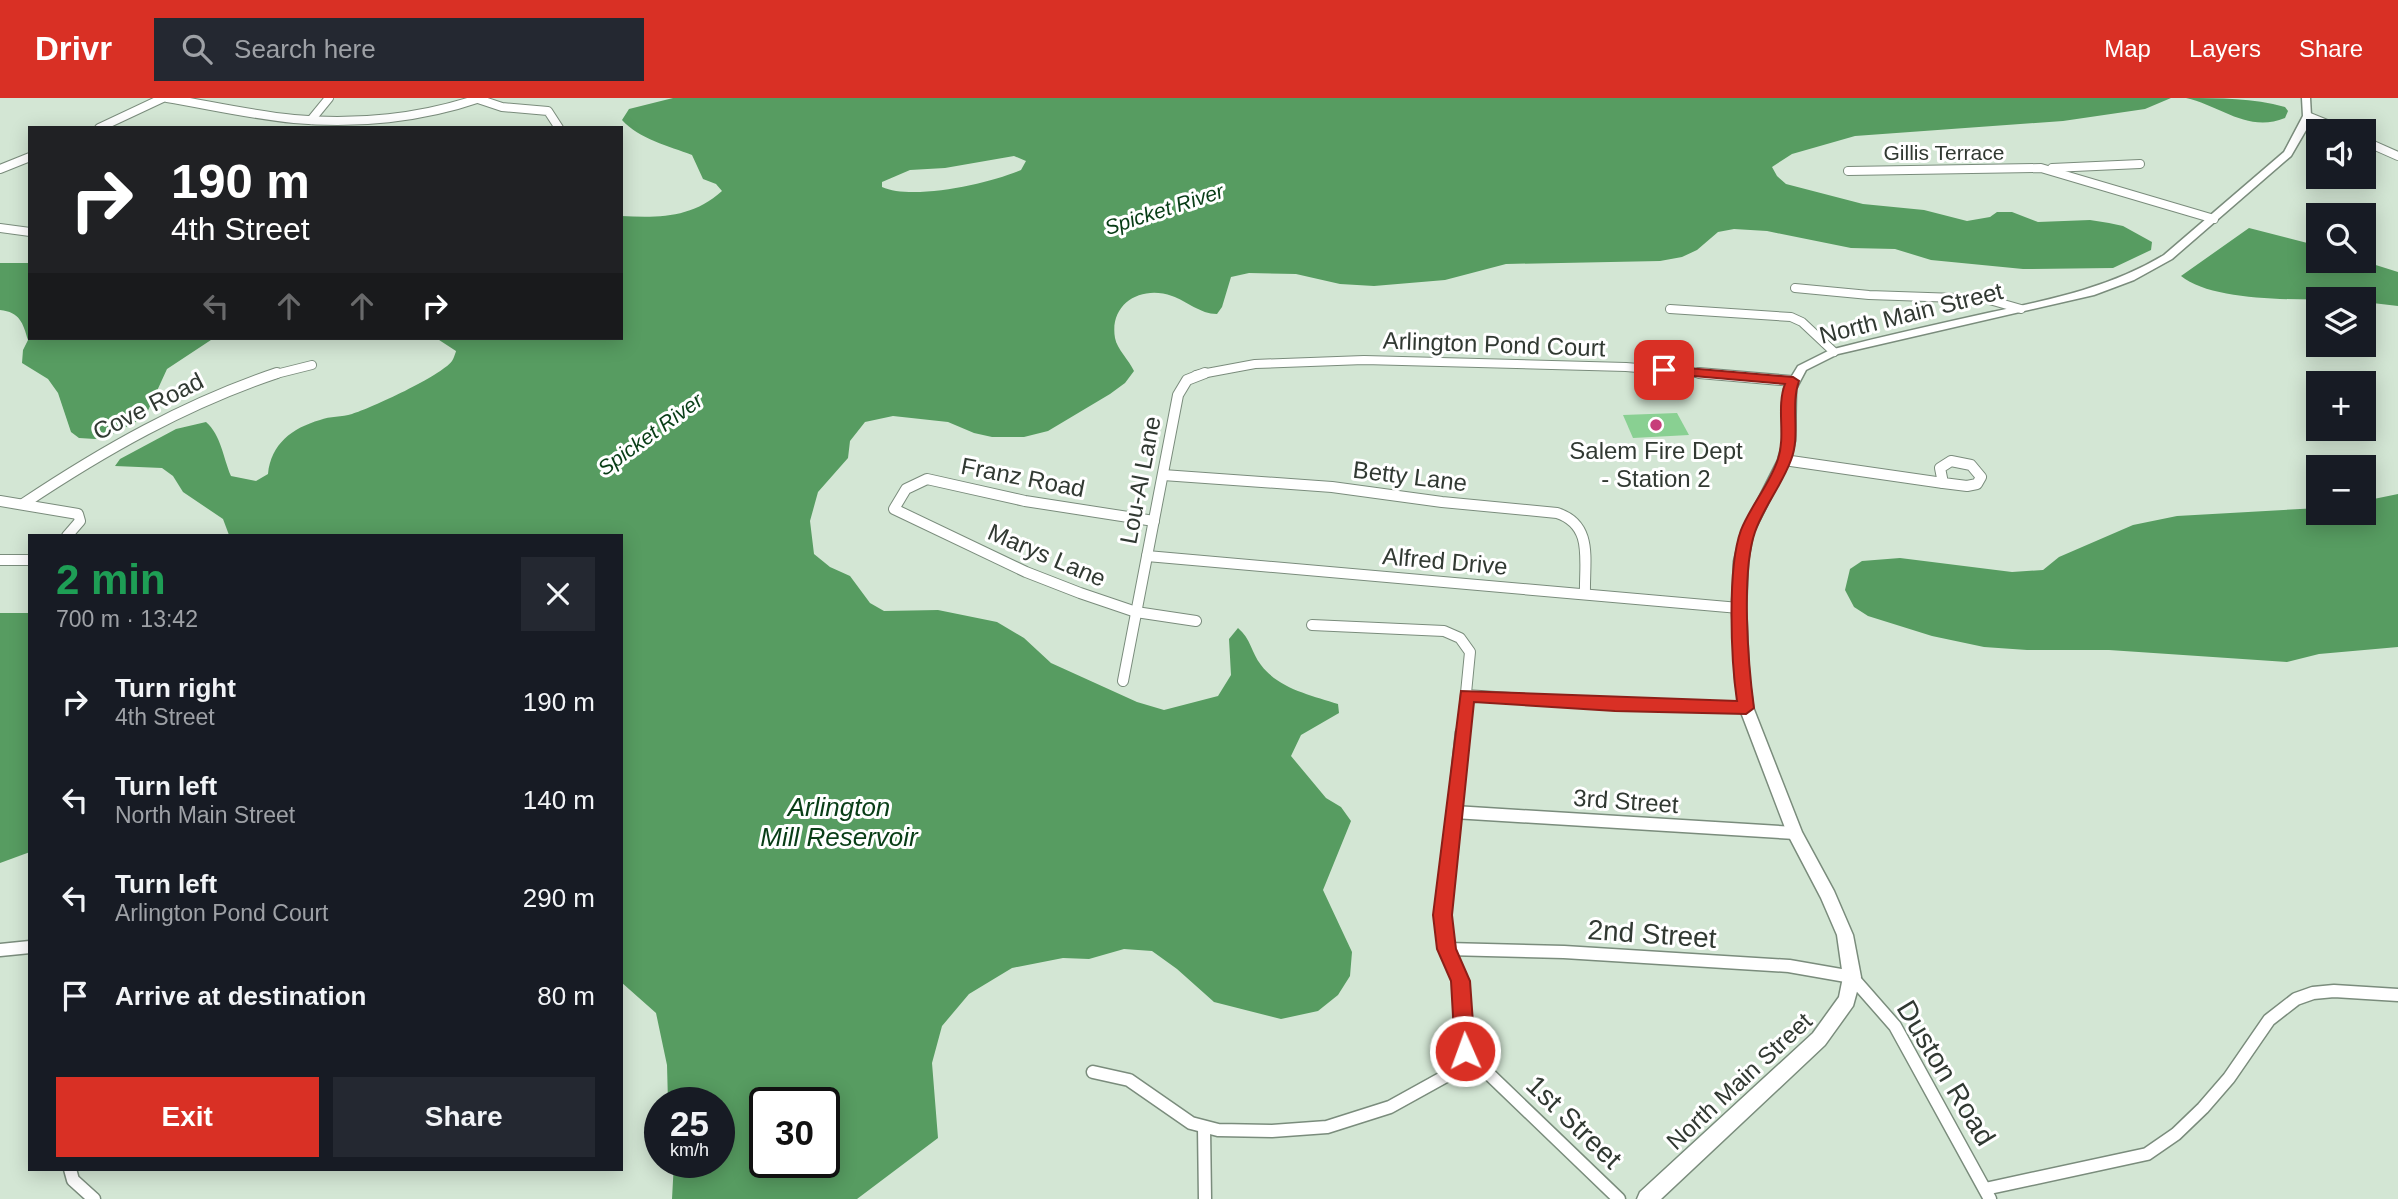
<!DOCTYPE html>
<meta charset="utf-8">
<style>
body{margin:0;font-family:Arial,sans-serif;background:#242831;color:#f1f3f6;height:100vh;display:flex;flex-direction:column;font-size:26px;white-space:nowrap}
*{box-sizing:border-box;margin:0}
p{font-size:23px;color:#9ea1a6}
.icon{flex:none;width:38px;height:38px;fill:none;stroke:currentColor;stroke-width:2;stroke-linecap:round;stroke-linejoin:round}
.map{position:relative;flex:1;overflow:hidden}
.panel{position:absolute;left:28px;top:436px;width:595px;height:637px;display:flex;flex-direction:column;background:#171b24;border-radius:0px;box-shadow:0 4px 18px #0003}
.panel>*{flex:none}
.banner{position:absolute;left:28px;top:28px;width:595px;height:214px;border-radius:0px;box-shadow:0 4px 18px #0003;background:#202124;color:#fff;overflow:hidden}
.controls{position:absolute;left:2306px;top:21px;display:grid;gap:14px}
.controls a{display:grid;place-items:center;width:70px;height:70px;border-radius:0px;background:#171b24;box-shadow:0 4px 18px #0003;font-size:35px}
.speed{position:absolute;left:644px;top:989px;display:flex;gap:14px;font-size:35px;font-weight:700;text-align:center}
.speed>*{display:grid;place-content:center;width:91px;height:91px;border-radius:50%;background:#171b24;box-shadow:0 4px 18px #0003;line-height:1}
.speed small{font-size:18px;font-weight:400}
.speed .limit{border:4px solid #111;border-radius:10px;background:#fff;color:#111}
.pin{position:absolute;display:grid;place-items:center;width:60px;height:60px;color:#fff;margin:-30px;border-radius:14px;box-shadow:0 4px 10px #0006}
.me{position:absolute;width:77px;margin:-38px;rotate:358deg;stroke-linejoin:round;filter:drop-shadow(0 0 5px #0008)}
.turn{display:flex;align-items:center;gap:24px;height:147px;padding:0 28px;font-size:32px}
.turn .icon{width:91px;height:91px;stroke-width:2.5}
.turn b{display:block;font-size:49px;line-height:60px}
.lanes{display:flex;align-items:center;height:66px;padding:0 28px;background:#0003;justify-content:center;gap:35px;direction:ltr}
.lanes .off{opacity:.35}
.round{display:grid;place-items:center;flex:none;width:74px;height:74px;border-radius:0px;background:#242831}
.overview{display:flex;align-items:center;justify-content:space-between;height:119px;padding:0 28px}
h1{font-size:42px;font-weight:700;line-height:52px;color:#1e9e55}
.cta{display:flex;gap:14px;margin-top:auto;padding:14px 28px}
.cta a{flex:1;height:80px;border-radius:0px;background:#d93025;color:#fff;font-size:28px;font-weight:700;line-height:80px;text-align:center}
.cta a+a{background:#242831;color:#f1f3f6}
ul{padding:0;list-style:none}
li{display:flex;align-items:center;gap:21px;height:98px;padding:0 28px}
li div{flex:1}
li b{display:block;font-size:26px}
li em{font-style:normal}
header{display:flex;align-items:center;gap:42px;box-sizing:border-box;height:98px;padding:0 35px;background:#d93025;color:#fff}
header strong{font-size:33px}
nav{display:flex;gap:38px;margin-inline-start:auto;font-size:24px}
.search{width:490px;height:63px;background:#242831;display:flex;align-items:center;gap:18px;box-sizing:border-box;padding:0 24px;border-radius:0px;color:#9ea1a6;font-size:26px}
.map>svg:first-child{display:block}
.water{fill:#579c61;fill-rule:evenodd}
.building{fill:#89d092}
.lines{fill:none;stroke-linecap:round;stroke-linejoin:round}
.minor-far2-casing{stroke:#7a8c7c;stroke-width:10}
.minor-far1-casing{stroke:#7a8c7c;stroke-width:12}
.minor-casing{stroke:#7a8c7c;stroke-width:15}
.tertiary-casing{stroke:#7a8c7c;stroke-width:3}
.minor-far2{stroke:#fff;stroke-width:8}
.minor-far1{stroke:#fff;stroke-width:10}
.minor{stroke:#fff;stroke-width:12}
.tertiary{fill:#fff;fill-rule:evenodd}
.route{fill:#d93025;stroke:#8d1f18;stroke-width:2}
.poi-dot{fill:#c73e7a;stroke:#fff;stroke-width:2.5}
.labels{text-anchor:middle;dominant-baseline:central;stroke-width:6;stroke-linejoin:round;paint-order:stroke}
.far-street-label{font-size:21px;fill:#313932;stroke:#fff}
.far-water-label{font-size:21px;font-style:italic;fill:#083d16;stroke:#fff}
.street-label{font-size:24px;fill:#313932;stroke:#fff}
.poi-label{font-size:24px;fill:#313932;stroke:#fff}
.water-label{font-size:26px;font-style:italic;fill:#083d16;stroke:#fff}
.near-street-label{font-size:28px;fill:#313932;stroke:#fff}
</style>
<header>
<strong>Drivr</strong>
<div class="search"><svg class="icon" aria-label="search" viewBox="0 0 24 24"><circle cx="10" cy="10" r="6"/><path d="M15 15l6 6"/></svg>Search here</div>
<nav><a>Map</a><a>Layers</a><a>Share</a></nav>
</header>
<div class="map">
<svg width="2398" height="1101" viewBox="0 0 2398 1101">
<rect width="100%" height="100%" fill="#d3e6d4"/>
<g class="water">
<path d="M673 0H2171L2145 11 2063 23 1855 38 1792 56 1772 69 1777 78 1786 86 1863 106 1924 112 1967 123 1990 119 1997 114H2012L2038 124 2090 122 2109 125 2123 128 2152 144 2151 152 2113 170 2023 171 1931 162 1895 151 1851 150 1767 133 1734 131 1718 134 1697 152 1682 159 1660 163 1506 166 1445 182 1374 188 1340 186 1296 176 1249 175 1231 179 1222 209 1217 216C1200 216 1187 203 1172 198 1142 187 1109 205 1115 240 1117 251 1129 262 1134 273L1125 285 1110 296 1048 333 1024 339H992L974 335 948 324 893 318 865 324 850 343 848 360 818 394 810 423 814 456 830 469 850 478 870 505 884 513 938 512 997 524 1024 540 1051 565 1137 604 1164 612 1218 598 1231 577 1229 541 1238 530C1251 541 1251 554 1261 567 1279 591 1311 597 1338 606L1339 615 1301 637 1291 658 1326 700 1341 709 1351 723 1323 792 1352 854 1350 878 1338 897 1318 913 1281 921 1214 904 1177 871 1152 853 1124 851 1089 861 1063 860 1012 870 969 896 942 928 932 965 938 1040 857 1101H672L674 1064H719V1004H668L667 967 656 915 621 884V438L229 437 223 421 183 394 173 378 162 370 115 368 120 361 176 331 206 324C221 337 223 359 231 378L256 383 268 376C271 346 292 330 320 322 330 318 342 319 352 316 371 310 441 278 452 263 453 262 456 254 456 253L436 240H621V118C659 120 692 120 722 93L716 86 703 81 692 57C669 48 639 41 622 22L629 11ZM1014 58 1026 63 1021 72C991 85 913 103 882 89V84L910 72 945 70ZM765 1004H824V1064H765Z"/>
<path d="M2186 0C2220 0 2253 0 2285 9L2288 13 2285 20C2248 35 2221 8 2186 0Z"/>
<path d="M2249 130 2319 148V163H2363L2398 174V208L2364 204V201C2321 201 2216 207 2181 178Z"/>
<path d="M0 165H30V240H214L167 271 145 319 111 337 95 341 79 340 71 334 58 295 48 281 22 265 23 252 28 242C23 225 20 214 0 212Z"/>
<polygon points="2398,396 2398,549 2319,556 2287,564 2109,552 2027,552 1984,549 1932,538 1868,518 1854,509 1845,492 1850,471 1862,463 1900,460 2012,474 2043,472 2059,459 2133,427 2177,418 2319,410 2319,415 2364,415 2364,403"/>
<polygon points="0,515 30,515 30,754 0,765"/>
</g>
<polygon class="building" points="1677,315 1689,337 1633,340 1623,317"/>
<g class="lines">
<g class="minor-far2-casing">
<g id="minor-far2">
<path d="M167 0C209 7 252 17 294 21 356 27 422 20 480 0"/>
<polyline points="478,1 502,9 548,13 559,30"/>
<polyline points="2307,18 2344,33"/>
<polyline points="311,22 329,0"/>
<polyline points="99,30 163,0"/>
<polyline points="2364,43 2398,58"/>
<polyline points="2052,70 2140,66"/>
<polyline points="0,71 30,59"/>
<polyline points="1848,73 2041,70 2214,121"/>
<polyline points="0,130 30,134"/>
<polyline points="1795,190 1869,197 1986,201 2021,211"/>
<polyline points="1670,211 1791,219 1802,224 1834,254"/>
<polyline points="272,277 312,267"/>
<polyline points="1196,277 1255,266 1364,262 1626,269 1720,277"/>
</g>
</g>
<g class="minor-far1-casing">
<g id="minor-far1">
<polyline points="1699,275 1793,283"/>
<polyline points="1784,362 1943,385"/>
<polygon points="1951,363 1971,367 1981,379 1977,386 1967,388 1943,385 1940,370"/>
<path d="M1163 377 1332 389 1442 404 1557 415C1594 427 1584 463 1585 496"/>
<polyline points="0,403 78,416 80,423 67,438"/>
<path d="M23 406C104 352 185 306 277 275"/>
<polyline points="1154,423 1025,403 927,381 906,391 894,411 1026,474 1080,495 1136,514 1196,523"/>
<polyline points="1147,458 1739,510"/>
<polyline points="0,462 30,462"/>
<polyline points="1312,527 1444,533 1460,540 1470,554 1462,636"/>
<polyline points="1123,583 1178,297 1187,282 1205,275"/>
<polyline points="1466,597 1615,607 1746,609"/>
</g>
</g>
<g class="minor-casing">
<g id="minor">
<polyline points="1454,714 1795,735"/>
<polyline points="1447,851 1564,854 1789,868 1852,879 1895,928 1990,1101"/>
<polyline points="0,852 30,849"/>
<polyline points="1465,953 1619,1101"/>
<polyline points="1093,974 1129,982 1191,1025 1218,1032 1272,1033 1327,1029 1390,1009 1446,978 1458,966 1465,953 1462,896 1445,837 1443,817 1462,634"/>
<polyline points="1204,1029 1205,1101"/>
<polyline points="70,1071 73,1082 94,1101"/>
<polyline points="1985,1091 2147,1056 2176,1036 2203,1010 2229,980 2269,922 2296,901 2313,895 2334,893 2398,897"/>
</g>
</g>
<g class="tertiary-casing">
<path id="tertiary" d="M2302 0H2310L2311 18 2309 27 2291 58 2172 161 2134 182 2094 197 1838 256 1806 272 1796 291 1795 343 1790 362 1753 435 1748 463 1746 510 1749 579 1753 609 1802 734 1834 793 1853 837 1861 879 1853 908 1825 947 1661 1101H1637L1640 1094 1813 935 1839 899 1843 879 1837 837 1821 800 1787 735 1739 609 1735 579 1732 510 1734 463 1741 435 1778 362 1783 343 1784 291 1798 268 1830 252C1884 238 1938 226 1992 214 2053 201 2111 189 2164 157L2284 54 2303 18Z"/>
</g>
<use href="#minor-far2" class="minor-far2"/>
<use href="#minor-far1" class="minor-far1"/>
<use href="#minor" class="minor"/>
<use href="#tertiary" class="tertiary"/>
</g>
<path class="route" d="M1664 268 1793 279 1799 283C1790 308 1801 337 1791 362 1782 387 1764 408 1755 434 1741 474 1748 566 1754 610L1746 616 1615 613 1474 604 1452 817 1456 851 1470 883 1475 953 1472 959 1465 962 1458 959 1455 953 1451 883 1437 851 1433 817 1461 593 1737 603C1731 562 1727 470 1741 432 1751 407 1770 386 1778 361 1786 337 1776 309 1785 286L1659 275 1657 272Z"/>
<circle class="poi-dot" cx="1656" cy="327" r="7"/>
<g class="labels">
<g class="far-street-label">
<text x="1944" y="54">Gillis Terrace</text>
</g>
<g class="far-water-label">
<text transform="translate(1164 111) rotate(-18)">Spicket River</text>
<text transform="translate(650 336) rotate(-36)">Spicket River</text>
</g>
<g class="street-label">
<text transform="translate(1911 215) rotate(-14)">North Main Street</text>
<text transform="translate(1494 246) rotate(2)">Arlington Pond Court</text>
<text transform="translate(148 308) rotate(-27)">Cove Road</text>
<text transform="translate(1410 378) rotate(7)">Betty Lane</text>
<text transform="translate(1023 379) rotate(11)">Franz Road</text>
<text transform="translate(1140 382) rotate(-79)">Lou-Al Lane</text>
<text transform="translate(1047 457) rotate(23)">Marys Lane</text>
<text transform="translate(1445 463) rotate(5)">Alfred Drive</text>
<text transform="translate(1626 703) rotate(4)">3rd Street</text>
<text transform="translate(1739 983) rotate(-43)">North Main Street</text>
</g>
<g class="poi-label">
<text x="1656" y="352">Salem Fire Dept<tspan x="1656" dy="28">- Station 2</tspan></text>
</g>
<g class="water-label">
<text x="839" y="709">Arlington<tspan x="839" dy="30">Mill Reservoir</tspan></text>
</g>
<g class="near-street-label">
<text transform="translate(1652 836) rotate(4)">2nd Street</text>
<text transform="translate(1946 975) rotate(59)">Duston Road</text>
<text transform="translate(1574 1024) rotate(44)">1st Street</text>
</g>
</g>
</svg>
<div class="controls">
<a><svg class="icon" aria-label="sound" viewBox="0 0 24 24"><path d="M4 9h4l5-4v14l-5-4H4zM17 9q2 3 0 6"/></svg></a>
<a><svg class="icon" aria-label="search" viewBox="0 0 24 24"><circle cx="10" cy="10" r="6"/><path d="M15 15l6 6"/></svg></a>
<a><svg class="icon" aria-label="layers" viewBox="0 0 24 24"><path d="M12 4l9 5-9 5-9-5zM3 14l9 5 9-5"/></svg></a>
<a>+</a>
<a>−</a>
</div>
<div class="speed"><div>25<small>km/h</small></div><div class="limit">30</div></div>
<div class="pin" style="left:1664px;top:272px;background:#d93025"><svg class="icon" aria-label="arrive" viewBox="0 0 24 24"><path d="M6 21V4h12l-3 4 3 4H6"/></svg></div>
<svg class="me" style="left:1465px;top:953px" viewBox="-20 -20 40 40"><circle r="17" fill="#d93025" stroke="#fff" stroke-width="3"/><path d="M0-11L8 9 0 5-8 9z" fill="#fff"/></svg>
<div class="banner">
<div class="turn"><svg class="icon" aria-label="right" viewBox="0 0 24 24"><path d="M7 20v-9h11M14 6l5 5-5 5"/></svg><div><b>190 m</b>4th Street</div></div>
<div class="lanes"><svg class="icon off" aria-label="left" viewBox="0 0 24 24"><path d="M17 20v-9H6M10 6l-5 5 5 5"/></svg><svg class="icon off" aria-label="ahead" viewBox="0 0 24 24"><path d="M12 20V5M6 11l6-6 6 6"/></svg><svg class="icon off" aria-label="ahead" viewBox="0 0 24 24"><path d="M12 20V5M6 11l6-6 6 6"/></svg><svg class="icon" aria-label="right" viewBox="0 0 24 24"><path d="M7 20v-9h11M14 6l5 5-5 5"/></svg></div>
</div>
<section class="panel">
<div class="overview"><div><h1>2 min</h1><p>700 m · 13:42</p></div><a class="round"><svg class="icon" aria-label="close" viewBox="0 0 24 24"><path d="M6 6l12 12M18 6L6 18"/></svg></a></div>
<ul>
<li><svg class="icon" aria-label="right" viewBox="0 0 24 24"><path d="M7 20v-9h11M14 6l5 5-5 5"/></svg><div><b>Turn right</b><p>4th Street</p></div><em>190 m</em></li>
<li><svg class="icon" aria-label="left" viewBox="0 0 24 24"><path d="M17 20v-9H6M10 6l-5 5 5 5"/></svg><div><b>Turn left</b><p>North Main Street</p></div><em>140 m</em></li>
<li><svg class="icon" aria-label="left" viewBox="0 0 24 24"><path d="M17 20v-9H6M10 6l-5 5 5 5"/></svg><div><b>Turn left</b><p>Arlington Pond Court</p></div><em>290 m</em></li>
<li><svg class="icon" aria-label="arrive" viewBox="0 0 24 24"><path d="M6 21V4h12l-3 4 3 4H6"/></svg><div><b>Arrive at destination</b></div><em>80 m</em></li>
</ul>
<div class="cta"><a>Exit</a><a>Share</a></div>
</section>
</div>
